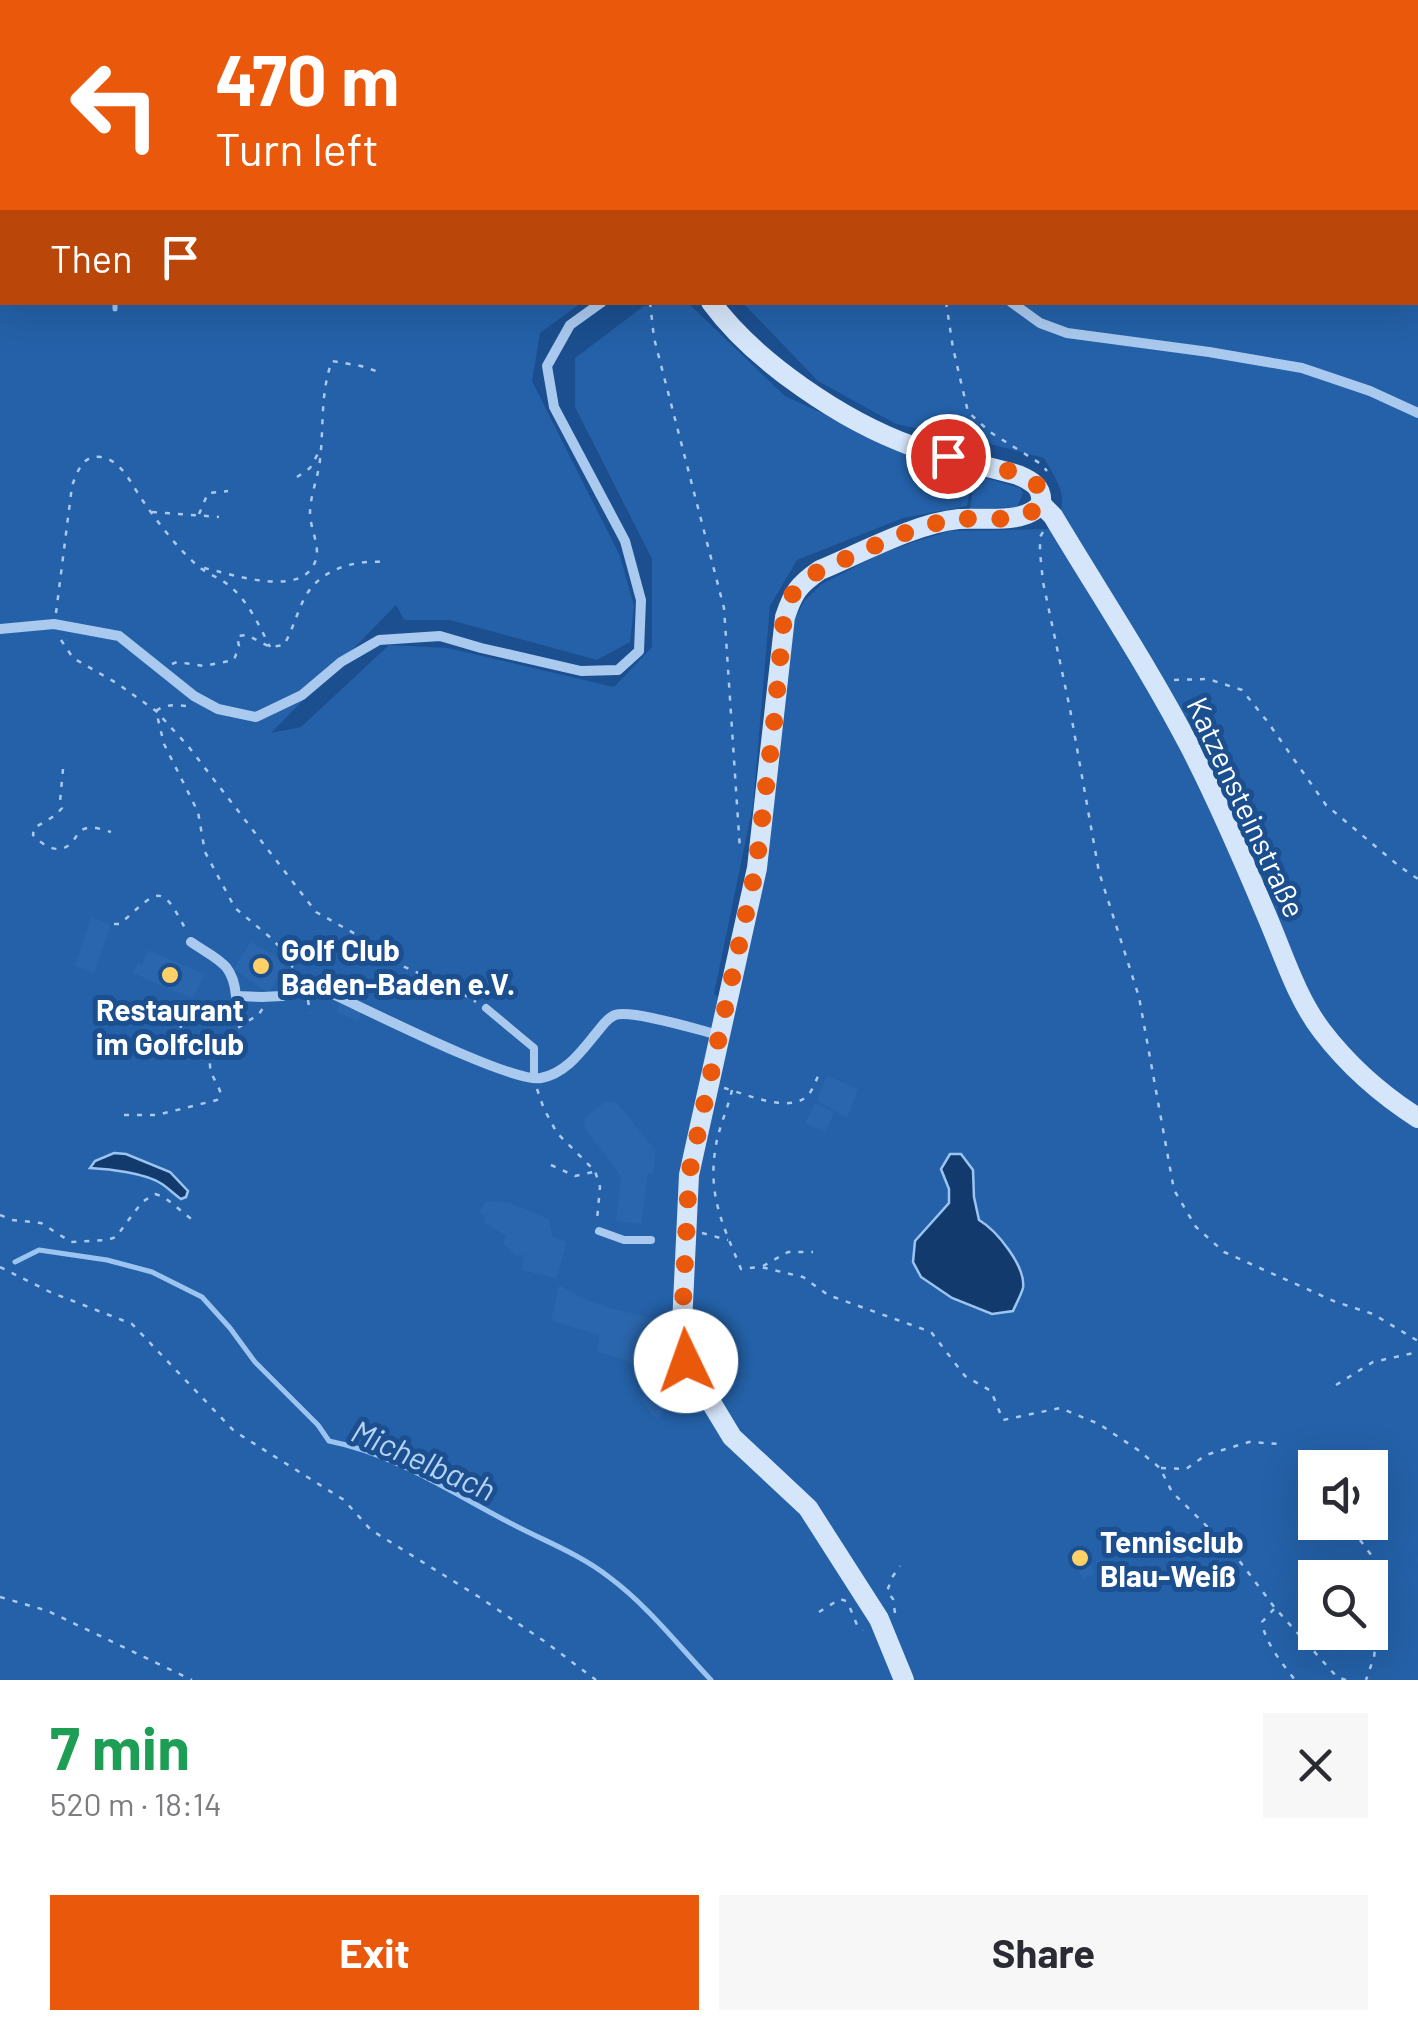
<!DOCTYPE html>
<meta charset="utf-8">
<style>
body{margin:0;font-family:Barlow,sans-serif;background:#f7f7f7;color:#2b2b33;height:100vh;display:flex;flex-direction:column;font-size:38px;white-space:nowrap}
*{box-sizing:border-box;margin:0}
p{font-size:32px;color:#7c7c81}
.icon{flex:none;width:55px;height:55px;fill:none;stroke:currentColor;stroke-width:2;stroke-linecap:round;stroke-linejoin:round}
.map{position:relative;height:1680px;overflow:hidden}
.panel{display:flex;flex-direction:column;background:#fff;flex:1}
.panel>*{flex:none}
.top-card{position:absolute;left:0px;top:0px;width:1420px;height:305px;box-shadow:0 10px 40px #0002;background:#ea580c;color:#fff;overflow:hidden}
.fabs{position:absolute;left:1298px;top:1450px;display:grid;gap:20px}
.fabs a{display:grid;place-items:center;width:90px;height:90px;border-radius:0px;background:#fff;box-shadow:0 10px 40px #0002;font-size:50px}
.pin{position:absolute;display:grid;place-items:center;width:85px;height:85px;color:#fff;margin:-42px;border:5px solid #fff;border-radius:50%;box-shadow:0 2px 10px #0007}
.me{position:absolute;width:110px;margin:-55px;rotate:357deg;stroke-linejoin:round;filter:drop-shadow(0 0 8px #0008)}
.turn{display:flex;align-items:center;gap:35px;height:210px;padding:0 50px;font-size:45px}
.turn .icon{width:130px;height:130px;stroke-width:2.5}
.turn b{display:block;font-size:70px;line-height:85px}
.then{display:flex;align-items:center;height:95px;padding:0 50px;background:#0003;gap:20px;font-size:38px}
.round{display:grid;place-items:center;flex:none;width:105px;height:105px;border-radius:0px;background:#f7f7f7}
.summary{display:flex;align-items:center;justify-content:space-between;height:170px;padding:0 50px}
h1{font-size:60px;font-weight:700;line-height:75px;color:#1e9e55}
.button{display:flex;gap:20px;margin-top:auto;padding:20px 50px}
.button a{flex:1;height:115px;border-radius:0px;background:#ea580c;color:#fff;font-size:40px;font-weight:700;line-height:115px;text-align:center}
.button a+a{background:#f7f7f7;color:#2b2b33}
.map>svg:first-child{display:block}
.green{fill:#2461a8;fill-rule:evenodd}
.water{fill:#123a6d;stroke:#9cc4f0;stroke-width:2.5}
.lines{fill:none;stroke-linecap:round;stroke-linejoin:round}
.stream{stroke:#9cc4f0;stroke-width:5}
.building{fill:#2a66ad}
.path{stroke:#a9c9ee;stroke-width:2.5;stroke-dasharray:5 8;stroke-linecap:butt}
.lane{stroke:#a9c9ee;stroke-width:8}
.street{stroke:#a9c9ee;stroke-width:10}
.secondary{stroke:#d6e6fa;stroke-width:20}
.route{stroke:#ea580c;stroke-width:18;stroke-dasharray:0 32.4}
.poi-dot{fill:#ffd166;stroke:#1b4f8f;stroke-width:4}
.labels{text-anchor:middle;dominant-baseline:central;stroke-width:10;stroke-linejoin:round;paint-order:stroke}
.street-label{font-size:30px;fill:#fff;stroke:#1b4f8f}
.poi-label{font-size:30px;font-weight:bold;fill:#fff;stroke:#1b4f8f;text-anchor:start}
.water-label{font-size:32px;font-style:italic;fill:#b5d3f5;stroke:#1b4f8f}
</style>
<div class="map">
<svg width="1418" height="1680" viewBox="0 0 1418 1680">
<rect width="100%" height="100%" fill="#1b4f8f"/>
<g class="green">
<path d="M0 0H603V2H2V302L581 303 540 333 532 381 620 556 634 606 630 642 597 660 450 620H404L396 605 271 733 301 727 389 645 448 648 614 687 652 647V559L575 407V358L644 306 688 303 785 396 971 482 967 506 903 518 797 560 770 606 753 805 714 994 735 1007C752 923 771 841 780 756L777 754 795 618 805 600 822 584 882 553 914 542 950 531 1053 529C1070 497 1061 488 1044 458L990 444 896 424 818 381 743 303 1418 302V2H642L641 0H1418V1680H0ZM1315 1468H1370V1522H1315ZM1315 1578H1370V1632H1315Z"/>
<polygon points="975,475 1020,488 1023,493 1017,507 970,509"/>
</g>
<g class="water">
<path d="M114 1153 126 1154 170 1172 188 1191 186 1197 181 1199C174 1194 168 1188 162 1184 146 1173 109 1169 90 1168L95 1161Z"/>
<path d="M950 1154H961L973 1170 974 1197 979 1220C996 1230 1026 1266 1023 1288 1021 1295 1016 1304 1013 1311L992 1314 952 1298 921 1277 913 1262 915 1241 949 1203V1189L941 1169Z"/>
</g>
<g class="lines">
<g class="stream">
<polyline points="147,0 147,2"/>
<polyline points="115,309 115,302"/>
<path d="M15 1262 39 1250 107 1260 152 1272 202 1297 230 1328 255 1362 318 1425 329 1441C396 1454 455 1495 516 1526 547 1542 581 1555 609 1577 648 1606 678 1645 711 1680"/>
</g>
</g>
<g class="building">
<polygon points="91,917 111,925 94,973 75,966"/>
<polygon points="251,942 287,963 269,993 234,969"/>
<polygon points="148,950 204,974 193,999 133,973 138,963 142,965"/>
<polygon points="340,1002 361,1012 358,1021 337,1012"/>
<polygon points="827,1076 858,1089 847,1118 817,1100"/>
<polygon points="607,1101 617,1103 656,1151 653,1173 648,1173 641,1224 616,1221 621,1176 584,1127 585,1117"/>
<polygon points="815,1103 834,1112 826,1132 805,1123"/>
<polygon points="486,1201 509,1203 549,1219 553,1237 567,1242 556,1278 521,1270 524,1255 516,1256 503,1244 506,1236 484,1222 485,1216 479,1213"/>
<polygon points="559,1285 583,1299 610,1308 673,1323 663,1356 673,1361 667,1372 672,1376 664,1389 669,1393 663,1402 667,1407 657,1420 641,1400 647,1392 648,1377 626,1360 597,1352 600,1335 551,1321"/>
<polygon points="1081,1548 1088,1566 1091,1564 1095,1574 1083,1579 1071,1552"/>
</g>
<g class="lines">
<g class="path">
<polyline points="111,0 112,2"/>
<polyline points="501,0 504,2"/>
<polyline points="690,0 691,2"/>
<polyline points="891,0 892,2"/>
<polyline points="1361,0 1362,2"/>
<polyline points="1418,169 1418,171"/>
<polyline points="650,302 654,338 724,608 740,850"/>
<polyline points="946,302 953,348 968,412 990,432 1041,464 1047,471"/>
<polyline points="297,477 310,468 320,450"/>
<polyline points="152,512 219,517"/>
<polyline points="199,514 208,493 228,491"/>
<polyline points="1043,532 1040,537 1040,552 1043,582 1070,709 1099,872 1139,997 1174,1190 1196,1227 1224,1252 1336,1302 1373,1314 1418,1341"/>
<path d="M204 568C232 574 305 600 316 559 320 545 310 528 310 513 310 496 318 478 320 460 324 427 320 393 332 361L361 366 379 372"/>
<path d="M56 613 72 486C77 472 83 454 101 457 122 460 132 486 143 501 159 524 178 549 199 567 209 575 223 579 232 588 249 603 260 627 270 647"/>
<polyline points="61,640 73,658 118,684 156,711 188,746 316,912 368,941 396,963 456,990 476,1002"/>
<path d="M172 664 177 662 204 666 234 660 239 646 237 636 247 635 270 647 284 645C292 631 296 616 303 601 318 569 353 560 385 562"/>
<polyline points="1174,680 1208,679 1242,690 1267,721 1326,805 1399,866 1418,879"/>
<path d="M186 706C174 705 165 704 156 711L164 744 198 812 205 852 235 908 271 938 291 959 294 979"/>
<path d="M63 769 60 802 62 808 56 815 34 828 33 835C41 844 57 855 69 845 76 840 77 830 87 828 93 826 104 830 111 832"/>
<path d="M114 924H120C160 888 161 882 187 932"/>
<polyline points="308,1000 310,1013"/>
<polyline points="182,1023 176,1041 184,1045 213,1049"/>
<path d="M724 1088C746 1094 787 1113 806 1097 812 1092 815 1083 818 1076"/>
<polyline points="537,1089 544,1109 557,1133 595,1171 600,1187 597,1220"/>
<path d="M732 1090C728 1108 719 1127 716 1145 707 1195 723 1225 741 1269L761 1267 803 1277 828 1295 931 1332 965 1376 991 1391 1003 1420 1060 1408 1099 1424 1138 1450 1160 1468 1172 1492 1232 1551 1275 1608 1337 1677 1346 1680"/>
<path d="M124 1115H157L217 1100 221 1095C219 1084 210 1076 210 1065 209 1042 242 1026 259 1014L263 1008"/>
<polyline points="551,1165 575,1176 593,1172"/>
<polyline points="0,1215 12,1220 41,1223 71,1242 107,1240 116,1237 142,1202 155,1194 164,1197 195,1222"/>
<polyline points="702,1233 728,1240"/>
<polyline points="763,1266 788,1252 813,1252"/>
<polyline points="0,1267 50,1292 132,1324 234,1431 344,1500 371,1530 479,1597 544,1641 596,1680"/>
<polyline points="1336,1385 1373,1362 1418,1352"/>
<polyline points="1161,1468 1186,1469 1206,1455 1249,1442 1280,1444"/>
<polyline points="1360,1540 1375,1560 1373,1596 1376,1642 1374,1657 1366,1680"/>
<polyline points="0,1597 48,1611 192,1680"/>
<polyline points="850,1608 857,1625 863,1630"/>
<path d="M1274 1609 1262 1622C1265 1643 1282 1663 1295 1680"/>
<polyline points="819,1612 840,1599 846,1601"/>
<polyline points="895,1613 893,1599 887,1591 893,1576 900,1566"/>
</g>
<g class="lane">
<polyline points="486,1008 534,1048 534,1079"/>
<polyline points="599,1231 624,1240 651,1240"/>
</g>
<g class="street">
<polyline points="1011,302 1040,323 1067,333 1209,352 1302,368 1370,391 1418,413"/>
<polyline points="0,629 54,624 119,636 194,696 218,709 256,717 302,695 341,662 379,640 440,636 481,648 581,671 618,670 639,651 641,600 625,541 554,407 547,366 570,325 602,302"/>
<path d="M191 942C217 960 233 962 236 996L262 997 282 996 303 988 322 989C358 1005 512 1084 541 1078 567 1073 582 1050 598 1031 603 1025 607 1018 615 1015 631 1009 699 1030 719 1035"/>
</g>
<g class="secondary">
<polyline points="619,0 619,2"/>
<path d="M711 302C755 362 843 421 912 446 946 458 983 465 1018 475 1032 481 1043 487 1041 504"/>
<path d="M1041 504 1053 516C1099 593 1149 668 1190 747 1218 801 1242 857 1266 914 1283 953 1296 997 1322 1031 1348 1065 1382 1095 1418 1118"/>
<path d="M904 1680 879 1619 808 1508 732 1437 686 1361 682 1325 689 1175 757 868 785 617C793 593 798 585 820 570 861 553 916 523 959 519 984 517 1024 525 1041 504"/>
</g>
</g>
<g class="lines">
<path class="route" d="M686 1361 682 1325 689 1174 756 868 774 723 784 617 793 593 807 579 820 570C861 553 916 523 959 519 984 517 1024 525 1041 504 1042 496 1041 488 1034 482 1018 470 969 461 948 456"/>
</g>
<g class="poi-dot">
<circle cx="261" cy="966" r="10"/>
<circle cx="170" cy="975" r="10"/>
<circle cx="1080" cy="1558" r="10"/>
</g>
<g class="labels">
<g class="street-label">
<text transform="translate(1247 807) rotate(65)">Katzensteinstraße</text>
</g>
<g class="poi-label">
<text x="281" y="949">Golf Club<tspan x="281" dy="34">Baden-Baden e.V.</tspan></text>
<text x="170" y="1009" text-anchor="middle">Restaurant<tspan x="170" dy="34">im Golfclub</tspan></text>
<text x="1100" y="1541">Tennisclub<tspan x="1100" dy="34">Blau-Weiß</tspan></text>
</g>
<g class="water-label">
<text transform="translate(424 1459) rotate(24)">Michelbach</text>
</g>
</g>
</svg>
<div class="fabs">
<a><svg class="icon" aria-label="sound" viewBox="0 0 24 24"><path d="M4 9h4l5-4v14l-5-4H4zM17 9q2 3 0 6"/></svg></a>
<a><svg class="icon" aria-label="search" viewBox="0 0 24 24"><circle cx="10" cy="10" r="6"/><path d="M15 15l6 6"/></svg></a>
</div>
<div class="pin" style="left:948px;top:456px;background:#d93025"><svg class="icon" aria-label="arrive" viewBox="0 0 24 24"><path d="M6 21V4h12l-3 4 3 4H6"/></svg></div>
<svg class="me" style="left:686px;top:1361px" viewBox="-20 -20 40 40"><circle r="19" fill="#fff"/><path d="M0-13L10 11 0 6-10 11z" fill="#ea580c"/></svg>
<div class="top-card">
<div class="turn"><svg class="icon" aria-label="left" viewBox="0 0 24 24"><path d="M17 20v-9H6M10 6l-5 5 5 5"/></svg><div><b>470 m</b>Turn left</div></div>
<div class="then">Then<svg class="icon" aria-label="arrive" viewBox="0 0 24 24"><path d="M6 21V4h12l-3 4 3 4H6"/></svg></div>
</div>
</div>
<section class="panel">
<div class="summary"><div><h1>7 min</h1><p>520 m · 18:14</p></div><a class="round"><svg class="icon" aria-label="close" viewBox="0 0 24 24"><path d="M6 6l12 12M18 6L6 18"/></svg></a></div>
<div class="button"><a>Exit</a><a>Share</a></div>
</section>
